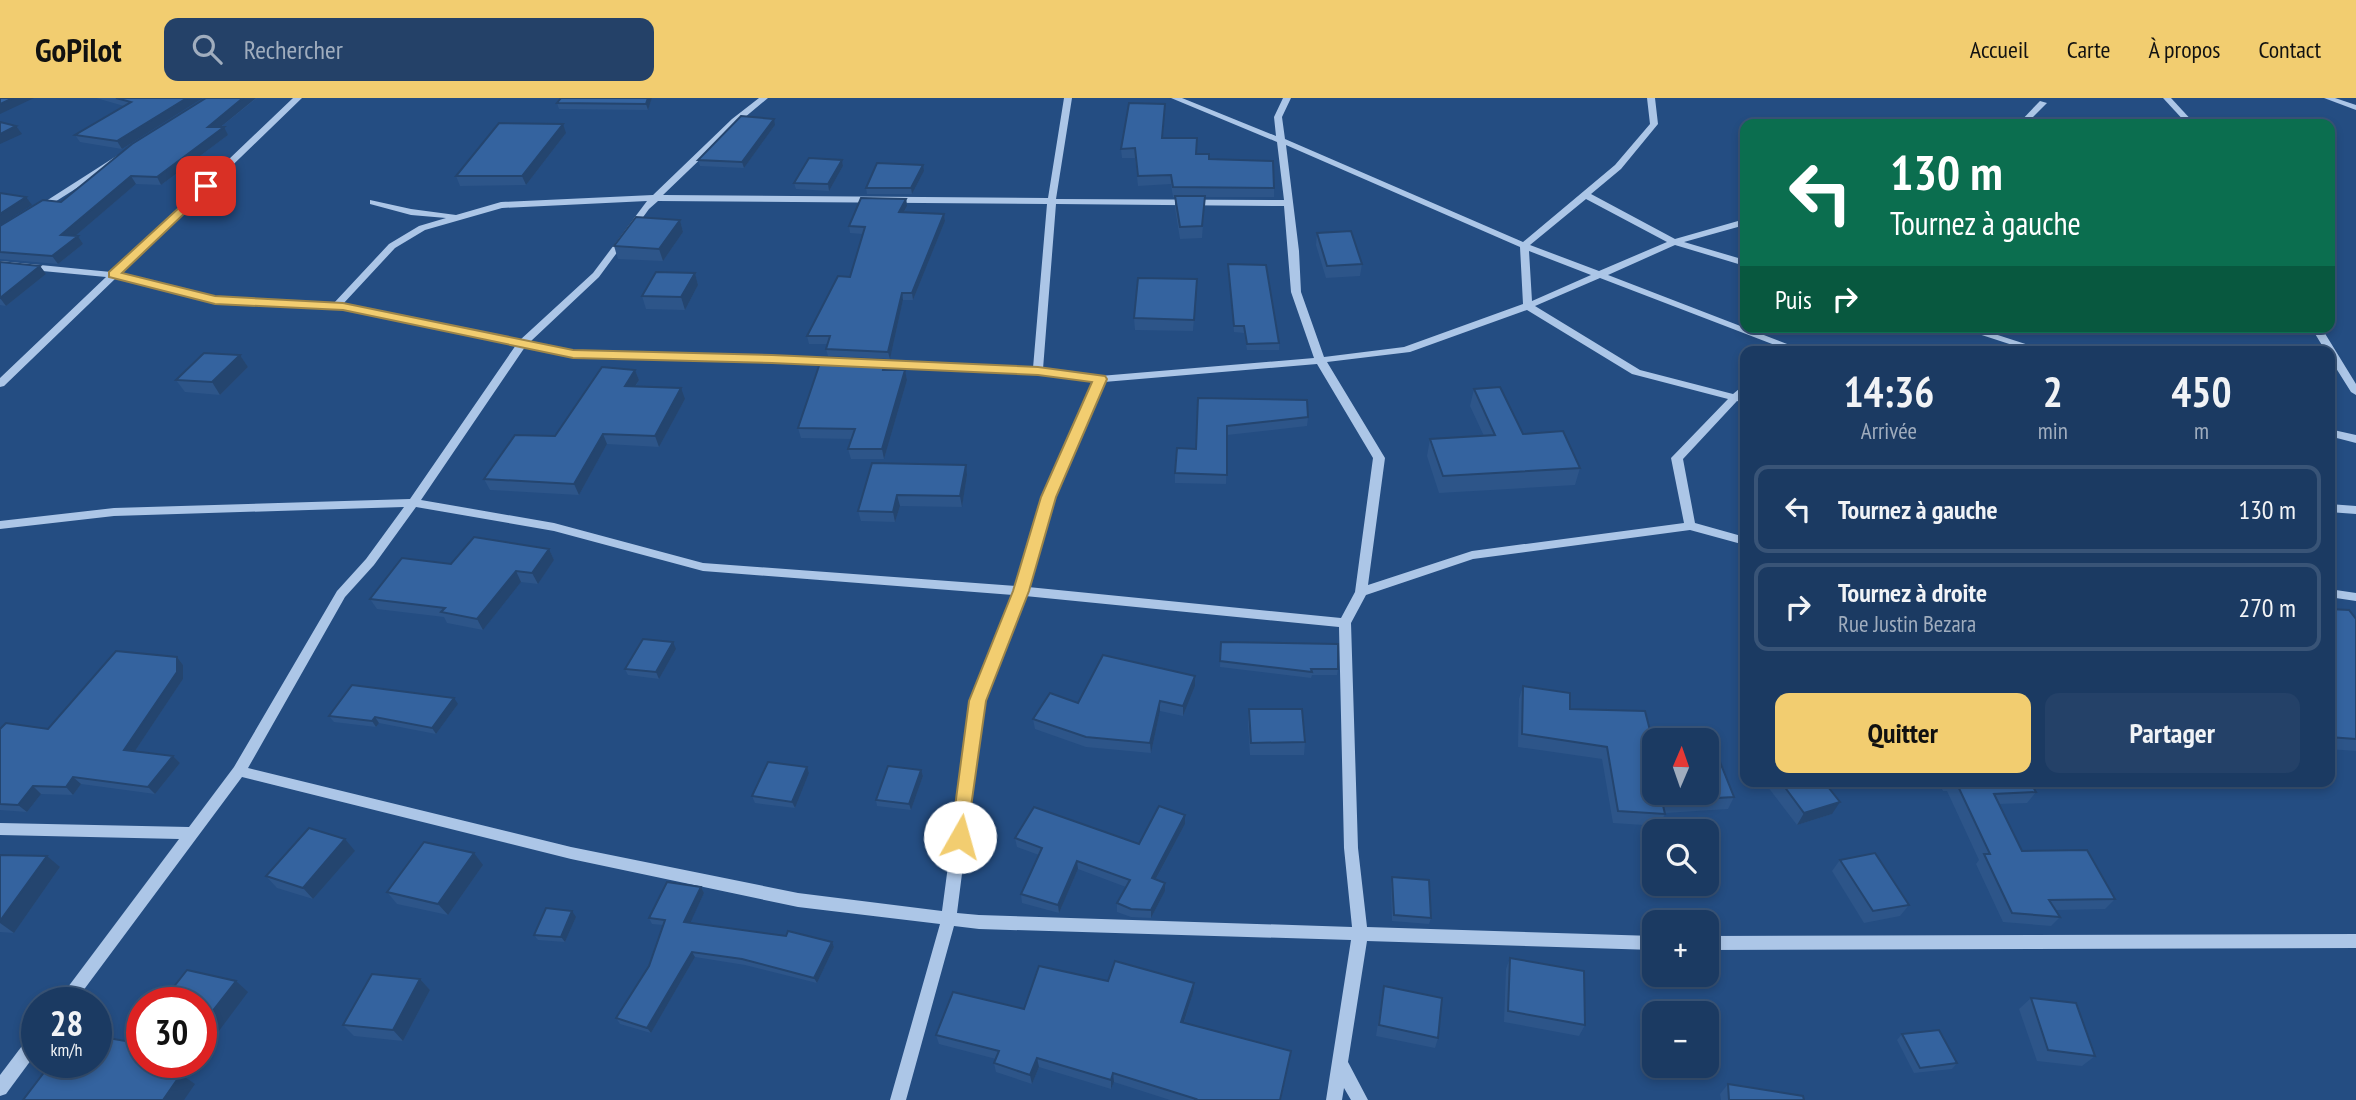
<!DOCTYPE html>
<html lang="fr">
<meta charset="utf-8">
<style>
body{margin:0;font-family:"PT Sans Narrow",sans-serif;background:#244168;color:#f1f3f6;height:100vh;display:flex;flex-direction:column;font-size:26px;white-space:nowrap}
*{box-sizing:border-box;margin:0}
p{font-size:23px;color:#a0adbe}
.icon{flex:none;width:38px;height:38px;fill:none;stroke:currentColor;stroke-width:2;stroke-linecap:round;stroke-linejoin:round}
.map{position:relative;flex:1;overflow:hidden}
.side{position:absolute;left:1740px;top:248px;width:595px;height:441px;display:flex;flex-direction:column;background:#1b3a62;border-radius:14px;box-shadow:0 4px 10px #0003,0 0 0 2px #395477}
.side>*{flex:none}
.hud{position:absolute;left:1740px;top:21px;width:595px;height:214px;border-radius:14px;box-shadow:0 4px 10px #0003,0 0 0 2px #395477;background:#0b6e4f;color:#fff;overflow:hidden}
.needle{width:46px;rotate:2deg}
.buttons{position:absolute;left:1642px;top:630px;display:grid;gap:14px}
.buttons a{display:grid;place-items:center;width:77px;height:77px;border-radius:14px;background:#1b3a62;box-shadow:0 4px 10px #0003,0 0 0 2px #395477;font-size:35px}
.speed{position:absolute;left:21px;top:889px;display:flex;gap:14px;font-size:35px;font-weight:700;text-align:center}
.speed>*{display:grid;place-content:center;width:91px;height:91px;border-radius:50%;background:#1b3a62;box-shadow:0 4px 10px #0003,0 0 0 2px #395477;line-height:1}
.speed small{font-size:18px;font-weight:400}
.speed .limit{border:10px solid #d22;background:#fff;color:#111}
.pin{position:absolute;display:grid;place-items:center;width:60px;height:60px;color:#fff;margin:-30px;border-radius:14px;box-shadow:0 4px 10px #0006}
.me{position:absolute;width:77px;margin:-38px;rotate:7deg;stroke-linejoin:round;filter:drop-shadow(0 0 5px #0008)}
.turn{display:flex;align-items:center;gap:24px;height:147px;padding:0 35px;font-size:32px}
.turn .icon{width:91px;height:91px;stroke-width:2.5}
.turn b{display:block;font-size:49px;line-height:60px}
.then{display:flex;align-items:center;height:66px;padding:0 35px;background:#0003;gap:14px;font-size:26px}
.eta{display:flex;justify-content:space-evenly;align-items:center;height:119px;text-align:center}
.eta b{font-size:42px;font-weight:600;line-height:49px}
.primary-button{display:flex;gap:14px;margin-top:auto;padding:14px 35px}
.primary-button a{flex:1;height:80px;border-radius:14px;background:#f2cd70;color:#111;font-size:28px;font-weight:600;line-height:80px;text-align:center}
.primary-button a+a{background:#244168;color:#f1f3f6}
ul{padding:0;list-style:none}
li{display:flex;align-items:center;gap:21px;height:88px;margin:0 14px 10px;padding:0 21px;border:4px solid #395477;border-radius:14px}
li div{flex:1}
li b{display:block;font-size:26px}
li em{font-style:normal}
header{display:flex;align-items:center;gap:42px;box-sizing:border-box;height:98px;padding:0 35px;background:#f2cd70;color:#111}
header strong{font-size:33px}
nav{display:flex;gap:38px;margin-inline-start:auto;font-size:24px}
.search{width:490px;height:63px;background:#244168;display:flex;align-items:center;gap:18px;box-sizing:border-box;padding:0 24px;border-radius:14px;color:#a0adbe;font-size:26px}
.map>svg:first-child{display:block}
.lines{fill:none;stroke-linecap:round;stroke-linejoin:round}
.minor{fill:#acc6e7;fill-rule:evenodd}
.wall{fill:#2d5589}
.shaded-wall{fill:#24456f}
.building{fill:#34639f;stroke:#24456f;stroke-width:2}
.route{fill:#f2cd70;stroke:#9d8549;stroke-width:2}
</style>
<header>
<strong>GoPilot</strong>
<div class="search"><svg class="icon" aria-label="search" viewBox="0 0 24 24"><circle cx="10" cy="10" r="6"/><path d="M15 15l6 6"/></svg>Rechercher</div>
<nav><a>Accueil</a><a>Carte</a><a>À propos</a><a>Contact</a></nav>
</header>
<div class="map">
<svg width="2356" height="1002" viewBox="0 0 2356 1002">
<rect width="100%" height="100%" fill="#244d82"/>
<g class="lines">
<g class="minor">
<path d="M293 0H302L120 176 214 199 333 206 389 146 419 128 446 120 411 117 370 106V102L411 111 456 117 501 104 653 97 732 21 759 0H768L738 25 663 97 1048 100 1064 0H1072L1056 101 1284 102 1277 44 1171 0H1182L1276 38 1274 19 1283 0H1291L1282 19 1285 41 1523 144 1615 67 1650 26 1647 0H1655L1658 26 1621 71 1591 96 1675 141 1745 121V127L1684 144 1745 162V168L1675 147 1608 177 1808 254H1793L1600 180 1535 208 1640 272 1733 296 1745 286V295L1742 298 1745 299V305L1737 303 1683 361 1695 425 1745 439V447L1690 432 1473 461 1366 497 1351 525 1358 750 1367 829 1654 838V852L1367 843 1348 964 1368 1002H1351L1344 990 1342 1002H1326L1351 842 979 831 954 828 906 1002H890L940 826 798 809 571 761 242 679 74 905H56L179 741 0 737V725L189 729 234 669 337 493 366 461 404 409 114 418 0 431V423L114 410 410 401 516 247 343 212 214 205 116 180 4 288 0 289V280L106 179 0 169V163L111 174ZM1286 47 1520 149 1523 206 1404 249 1324 259 1301 194 1299 153ZM1586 101 1667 144 1599 173 1530 147ZM647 103 593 175 520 242 343 206 395 150 425 132 502 110ZM658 103 1047 106 1033 270 870 263 865 266 870 269 1038 276 1094 283 1042 399 1016 488 703 465 554 425 421 402 525 249 573 259 838 266 839 264 834 261 573 253 530 244 599 179 649 111ZM1056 106 1284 108 1291 194 1314 260 1100 278 1043 271ZM1529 153 1591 177 1532 203ZM1527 212 1632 276 1728 301 1671 360 1684 425 1472 453 1368 487 1385 360 1327 264 1410 254ZM1317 266 1373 360 1355 494 1341 520 1028 489 1054 399 1104 284ZM416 409 554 433 703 473 1013 497 970 603 942 813 798 795 571 749 248 670 345 499 374 467ZM1025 498 1339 529 1344 750 1352 829 979 817 957 815 984 603Z"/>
<polygon points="2163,0 2171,0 2195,26 2187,26"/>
<polygon points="2324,0 2335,0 2356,7 2356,12"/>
<polygon points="2040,3 2047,5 2026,26 2018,26"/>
<polygon points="118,57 122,60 121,62 39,114 32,112"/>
<polygon points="1957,229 1973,229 2050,254 2034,254"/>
<polygon points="2311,229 2321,229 2356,286 2356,297 2351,294 2329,259 2329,254 2326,254"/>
<polygon points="2329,331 2356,337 2356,345 2329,338"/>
<polygon points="2329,406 2356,408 2356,416 2329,414"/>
<polygon points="2329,491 2356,495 2356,503 2329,499"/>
<polygon points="2356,836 2356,850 1706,852 1706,838"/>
<polygon points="37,933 37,954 6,996 0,998 0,977 31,936"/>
</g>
</g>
<g class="wall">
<polygon points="96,0 203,0 122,51 80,44 75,37 124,8"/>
<polygon points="206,0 257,0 221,29 228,37 161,87 136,86 75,138 78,138 83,146 58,166 0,161 0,128 61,104"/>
<polygon points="561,0 652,0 648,12 559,11 557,5"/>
<polygon points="1165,6 1163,40 1196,56 1274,90 1274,99 1205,99 1202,140 1180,141 1175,110 1175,99 1173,99 1171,86 1138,88 1135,60 1122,60 1121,51"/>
<polygon points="775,27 744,70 700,68 698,62"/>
<polygon points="566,35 526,87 460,88 456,78"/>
<polygon points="842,62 843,68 829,93 796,91 794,85"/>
<polygon points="924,73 912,96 867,96 866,90"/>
<polygon points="906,101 907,108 904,115 944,116 945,123 913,202 903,202 890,261 828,258 826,251 828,246 809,246 807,238 850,179 863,136 850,135 849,128"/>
<polygon points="680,122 683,134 663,163 618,161 614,148"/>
<polygon points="1317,135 1362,166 1360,178 1326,180 1316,147"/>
<polygon points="0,164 40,168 46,176 6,208 0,207"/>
<polygon points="1228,166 1279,245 1279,252 1247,252 1244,235 1234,234"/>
<polygon points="695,175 698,187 685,212 646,211 642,198"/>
<polygon points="1197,193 1193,233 1135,232 1134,220"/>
<polygon points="240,257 248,269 220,297 185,294 176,282"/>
<polygon points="635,272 639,282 636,288 685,301 659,349 607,346 579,397 490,392 484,381 555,338"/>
<polygon points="887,272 905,272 907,282 884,361 851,361 848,351 851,341 801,340 798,330"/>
<polygon points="1474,291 1523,336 1580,370 1575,387 1439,395 1427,358 1430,341 1484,338 1470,308"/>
<polygon points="1198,300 1308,319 1307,328 1227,337 1226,386 1175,385 1175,375 1196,351"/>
<polygon points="872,365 967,377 962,409 900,408 895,424 861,423 858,413"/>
<polygon points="549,451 554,462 538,486 521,484 483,532 447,525 444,519 377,511 370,501 451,466"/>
<polygon points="2329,511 2356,521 2356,653 2329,651"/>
<polygon points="1221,544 1338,571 1337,577 1312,577 1311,580 1220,569"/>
<polygon points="676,551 659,581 628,577 625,571"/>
<polygon points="177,559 183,567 183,581 135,653 173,658 180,665 155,696 81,686 73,697 41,696 27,714 0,712 0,631 48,631"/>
<polygon points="1195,578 1195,588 1183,618 1160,613 1151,655 1086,649 1035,631 1033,621 1078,605"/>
<polygon points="1523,588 1570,611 1654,695 1734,699 1728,711 1665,715 1665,716 1659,728 1613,725 1602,661 1518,649 1519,601"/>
<polygon points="458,606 436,636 379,625 376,629 334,624 329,618"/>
<polygon points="1249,612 1305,644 1304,657 1250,657 1248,624"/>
<polygon points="807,669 809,675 795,710 755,705 752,698"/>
<polygon points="921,672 923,678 911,712 877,708 876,702"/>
<polygon points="1764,684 1824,684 1832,716 1797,727"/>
<polygon points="1938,684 2030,684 2036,694 2027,705 1998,706 2022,753 2115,801 2105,811 2056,812 2060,819 2051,828 2003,824 1976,766 1979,762 1947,693 1943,693"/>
<polygon points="1185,717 1185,726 1156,781 1165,793 1151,820 1131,819 1117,814 1117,805 1126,789 1078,771 1059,815 1022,805 1021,796 1039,757 1017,749 1015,740 1139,746"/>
<polygon points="355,753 313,801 277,790 266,778"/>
<polygon points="0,757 60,769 14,835 0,834"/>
<polygon points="1840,762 1909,807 1900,818 1864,825 1832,773"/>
<polygon points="483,767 448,817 397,806 387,794"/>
<polygon points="1392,779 1431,820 1429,826 1392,823 1391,785"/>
<polygon points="701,789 704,795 690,825 832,844 834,849 817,885 745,867 695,859 651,935 620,926 616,920 649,868 663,827 652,826 649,820"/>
<polygon points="576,819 565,844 538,842 534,837"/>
<polygon points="1510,860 1585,927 1579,938 1504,924 1506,871"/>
<polygon points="420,881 430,892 403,943 354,938 343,927"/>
<polygon points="1108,883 1193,895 1184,925 1291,953 1281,1002 1170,1002 1114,984 1111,991 1039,969 1032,986 996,974 994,965 996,961 939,946 936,937 1024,911"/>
<polygon points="1384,888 1438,940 1435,950 1376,938 1382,899"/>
<polygon points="2031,900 2095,958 2082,968 2037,963 2019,911"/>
<polygon points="1902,936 1957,965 1952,971 1914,975 1897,942"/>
<polygon points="1728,986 1804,1002 1721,1002 1720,996"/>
</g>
<g class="shaded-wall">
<polygon points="13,0 34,0 0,16 0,6"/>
<polygon points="187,0 203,0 122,51 117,43"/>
<polygon points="243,0 256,0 212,36 208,29"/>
<polygon points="648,0 652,0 648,12 646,6"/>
<polygon points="774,21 775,27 744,70 742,64"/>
<polygon points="563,26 566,35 526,87 522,78"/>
<polygon points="16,28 22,36 0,46 0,36"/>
<polygon points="224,29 228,37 161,87 157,79"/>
<polygon points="842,62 843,68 829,93 828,86"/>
<polygon points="923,67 924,73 912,96 911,90"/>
<polygon points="131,78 136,86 67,145 61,137"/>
<polygon points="26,99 32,107 0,127 0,116"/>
<polygon points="906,101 907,108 900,121 899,114"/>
<polygon points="944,116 945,123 913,202 912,195"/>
<polygon points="680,122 683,134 663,163 659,151"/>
<polygon points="78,138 83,146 58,166 52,158"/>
<polygon points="40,168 46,176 6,208 0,200"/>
<polygon points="695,175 698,187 685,212 681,199"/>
<polygon points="1197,181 1197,193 1193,233 1194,222"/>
<polygon points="902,195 903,202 890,261 888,254"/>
<polygon points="240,257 248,269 220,297 212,284"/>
<polygon points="885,262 887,272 883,272"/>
<polygon points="635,272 639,282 629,298 625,288"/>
<polygon points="905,272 907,282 884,361 882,351"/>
<polygon points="681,290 685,301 659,349 655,338"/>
<polygon points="603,336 607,346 579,397 574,386"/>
<polygon points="966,367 967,377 962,409 960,398"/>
<polygon points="897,397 900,408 895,424 893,414"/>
<polygon points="549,451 554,462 538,486 532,475"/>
<polygon points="516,473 521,484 483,532 477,521"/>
<polygon points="673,544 676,551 659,581 656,574"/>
<polygon points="177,559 183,567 183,581 131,659 124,652"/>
<polygon points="1195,578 1195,588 1183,618 1183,608"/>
<polygon points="454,600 458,606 436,636 432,630"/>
<polygon points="1160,603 1160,613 1151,655 1150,645"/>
<polygon points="375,619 379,625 376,629 372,623"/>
<polygon points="173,658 180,665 155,696 148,689"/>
<polygon points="807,669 809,675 795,710 792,704"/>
<polygon points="921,672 923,678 911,712 909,706"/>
<polygon points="73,679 81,686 73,697 66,689"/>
<polygon points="33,688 41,696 27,714 18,707"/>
<polygon points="1840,704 1832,716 1797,727 1804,715"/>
<polygon points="1185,717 1185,726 1152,788 1152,780"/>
<polygon points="345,741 355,753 313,801 303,790"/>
<polygon points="474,755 483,767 448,817 438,806"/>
<polygon points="47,758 60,769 14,835 0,825 0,823"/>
<polygon points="1077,763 1078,771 1059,815 1058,807"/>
<polygon points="1165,785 1165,793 1151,820 1151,812"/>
<polygon points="701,789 704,795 688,830 684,824"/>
<polygon points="572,813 576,819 565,844 561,839"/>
<polygon points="832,844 834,849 817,885 814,880"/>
<polygon points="692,854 695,859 651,935 647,930"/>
<polygon points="420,881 430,892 403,943 393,932"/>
<polygon points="236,883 248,894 201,957 201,928"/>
<polygon points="1194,885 1193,895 1181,933 1181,924"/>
<polygon points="1037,960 1039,969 1032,986 1030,977"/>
<polygon points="174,964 196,964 185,979 195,986 184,1002 163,1002 167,974"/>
<polygon points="1113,975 1114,984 1111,991 1111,982"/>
</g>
<g class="building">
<polygon points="0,0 13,0 0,6"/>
<polygon points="116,0 187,0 117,43 75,37 131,4"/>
<polygon points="206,0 243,0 208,29 224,29 157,79 131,78 61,137 78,138 52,158 0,154 0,128 43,102 61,104 132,46"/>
<polygon points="561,0 648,0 646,6 557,5"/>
<polygon points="1129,5 1165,6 1162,40 1197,40 1196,56 1209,56 1209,61 1273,63 1274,90 1173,89 1171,77 1138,78 1135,50 1121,51"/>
<polygon points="741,18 774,21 742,64 698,62"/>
<polygon points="0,24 16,28 0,36"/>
<polygon points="499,25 563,26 522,78 456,78"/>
<polygon points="809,60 842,62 828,86 794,85"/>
<polygon points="877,65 923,67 911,90 866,90"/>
<polygon points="0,95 26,99 0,116"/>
<polygon points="1175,98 1205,98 1202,128 1180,129"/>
<polygon points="861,100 906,101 899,114 944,116 912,195 902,195 888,254 826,251 830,238 807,238 838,178 850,179 865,129 849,128"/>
<polygon points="636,119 680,122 659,151 614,148"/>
<polygon points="1351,133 1362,166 1327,168 1317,135"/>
<polygon points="0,164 40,168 0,200"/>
<polygon points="1228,166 1266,167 1279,245 1247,246 1244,228 1234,228"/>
<polygon points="656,174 695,175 681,199 642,198"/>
<polygon points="1138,180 1197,181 1194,222 1134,220"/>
<polygon points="204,255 240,257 212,284 176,282"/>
<polygon points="822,259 885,262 883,272 905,272 882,351 848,351 855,331 798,330"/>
<polygon points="602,269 635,272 625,288 681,290 655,338 603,336 574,386 484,381 515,337 555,338"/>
<polygon points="1500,289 1523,336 1563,333 1580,370 1443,378 1430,341 1495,337 1474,291"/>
<polygon points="1198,300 1307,302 1308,319 1227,328 1227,377 1175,375 1177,350 1196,351"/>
<polygon points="872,365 966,367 960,398 897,397 893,414 858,413"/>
<polygon points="474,439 549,451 532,475 516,473 477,521 441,514 445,510 370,501 402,460 451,466"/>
<polygon points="2329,511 2349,512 2356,521 2356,641 2329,639"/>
<polygon points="643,541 673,544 656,574 625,571"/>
<polygon points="1221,544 1338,546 1338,571 1311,571 1312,574 1220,563"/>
<polygon points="116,553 177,559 177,574 124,652 173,658 148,689 73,679 66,689 33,688 18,707 0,706 0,631 6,625 48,631"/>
<polygon points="1103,557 1195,578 1183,608 1160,603 1150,645 1086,639 1033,621 1050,595 1078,605"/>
<polygon points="352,587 454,600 432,630 375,619 372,623 329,618"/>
<polygon points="1523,588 1570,595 1570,611 1645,613 1654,648 1654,695 1706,695 1706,660 1718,659 1734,699 1662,703 1665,716 1618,713 1607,649 1522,636"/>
<polygon points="1249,611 1302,611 1305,644 1251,645"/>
<polygon points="768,664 807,669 792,704 752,698"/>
<polygon points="888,668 921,672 909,706 876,702"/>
<polygon points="1781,684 1824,684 1840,704 1804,715"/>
<polygon points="1956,684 2030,684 2036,694 1994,696 2022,753 2087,752 2115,801 2049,802 2060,819 2012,815 1984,756 1990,756"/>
<polygon points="1159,708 1185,717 1152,780 1165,785 1151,812 1131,811 1117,805 1130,782 1077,763 1058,807 1021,796 1042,750 1015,740 1034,709 1139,746"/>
<polygon points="309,730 345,741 303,790 266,778"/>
<polygon points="424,744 474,755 438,806 387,794"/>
<polygon points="1875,755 1909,807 1873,813 1840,762"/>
<polygon points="0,757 47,758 0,823"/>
<polygon points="1392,779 1429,782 1431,820 1394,817"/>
<polygon points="667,784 701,789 684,824 786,838 788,833 832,844 814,880 742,861 692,854 647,930 616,920 649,868 665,822 649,820"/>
<polygon points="546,810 572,813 561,839 534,837"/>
<polygon points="1510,860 1584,873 1585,927 1508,913"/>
<polygon points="1115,863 1194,885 1181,924 1291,953 1280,1002 1195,1002 1196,1001 1113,975 1111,982 1037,960 1030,977 994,965 999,953 936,937 953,894 1024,911 1039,868 1108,883"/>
<polygon points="187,872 236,883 201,928 201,905 161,905"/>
<polygon points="372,876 420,881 393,932 343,927"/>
<polygon points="1384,888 1442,900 1438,940 1379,927"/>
<polygon points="2031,900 2076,905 2095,958 2048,952"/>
<polygon points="142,929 142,964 174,964 167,974 181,976 163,1002 23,1002 52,964 96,964 96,938 131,944"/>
<polygon points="1939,932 1957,965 1920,970 1902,936"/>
<polygon points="1728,986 1803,998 1804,1002 1729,1002"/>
</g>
<polygon class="route" points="206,85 211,88 210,91 122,175 215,198 343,205 573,252 772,257 1038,269 1105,278 1107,281 1056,399 1029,493 986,603 966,744 960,747 953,744 951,739 969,603 1013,493 1041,399 1092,284 1038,277 772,265 573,260 343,212 215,206 109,179 109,174"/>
</svg>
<div class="buttons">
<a><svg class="needle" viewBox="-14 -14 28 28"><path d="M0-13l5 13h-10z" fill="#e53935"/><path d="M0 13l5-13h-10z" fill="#a0adbe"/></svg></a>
<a><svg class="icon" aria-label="search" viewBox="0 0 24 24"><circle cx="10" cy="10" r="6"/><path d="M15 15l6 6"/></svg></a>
<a>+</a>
<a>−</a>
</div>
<div class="speed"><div>28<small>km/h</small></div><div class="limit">30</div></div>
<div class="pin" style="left:206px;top:88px;background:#d93025"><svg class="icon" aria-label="arrive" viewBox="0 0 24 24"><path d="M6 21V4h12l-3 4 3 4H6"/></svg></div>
<svg class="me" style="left:960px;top:739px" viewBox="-20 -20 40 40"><circle r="19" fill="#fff"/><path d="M0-13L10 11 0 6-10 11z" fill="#f2cd70"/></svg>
<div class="hud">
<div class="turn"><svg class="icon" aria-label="left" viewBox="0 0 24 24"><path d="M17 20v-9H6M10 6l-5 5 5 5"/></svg><div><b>130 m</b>Tournez à gauche</div></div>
<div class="then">Puis<svg class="icon" aria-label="right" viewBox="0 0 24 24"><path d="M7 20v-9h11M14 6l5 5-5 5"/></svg></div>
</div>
<section class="side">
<div class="eta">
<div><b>14:36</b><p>Arrivée</p></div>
<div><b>2</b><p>min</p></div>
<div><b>450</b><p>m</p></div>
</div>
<ul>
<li><svg class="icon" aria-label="left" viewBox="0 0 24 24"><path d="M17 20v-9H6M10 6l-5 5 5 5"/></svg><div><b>Tournez à gauche</b></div><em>130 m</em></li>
<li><svg class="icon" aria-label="right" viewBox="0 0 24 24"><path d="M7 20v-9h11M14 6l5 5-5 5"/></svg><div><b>Tournez à droite</b><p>Rue Justin Bezara</p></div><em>270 m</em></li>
</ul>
<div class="primary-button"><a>Quitter</a><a>Partager</a></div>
</section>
</div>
